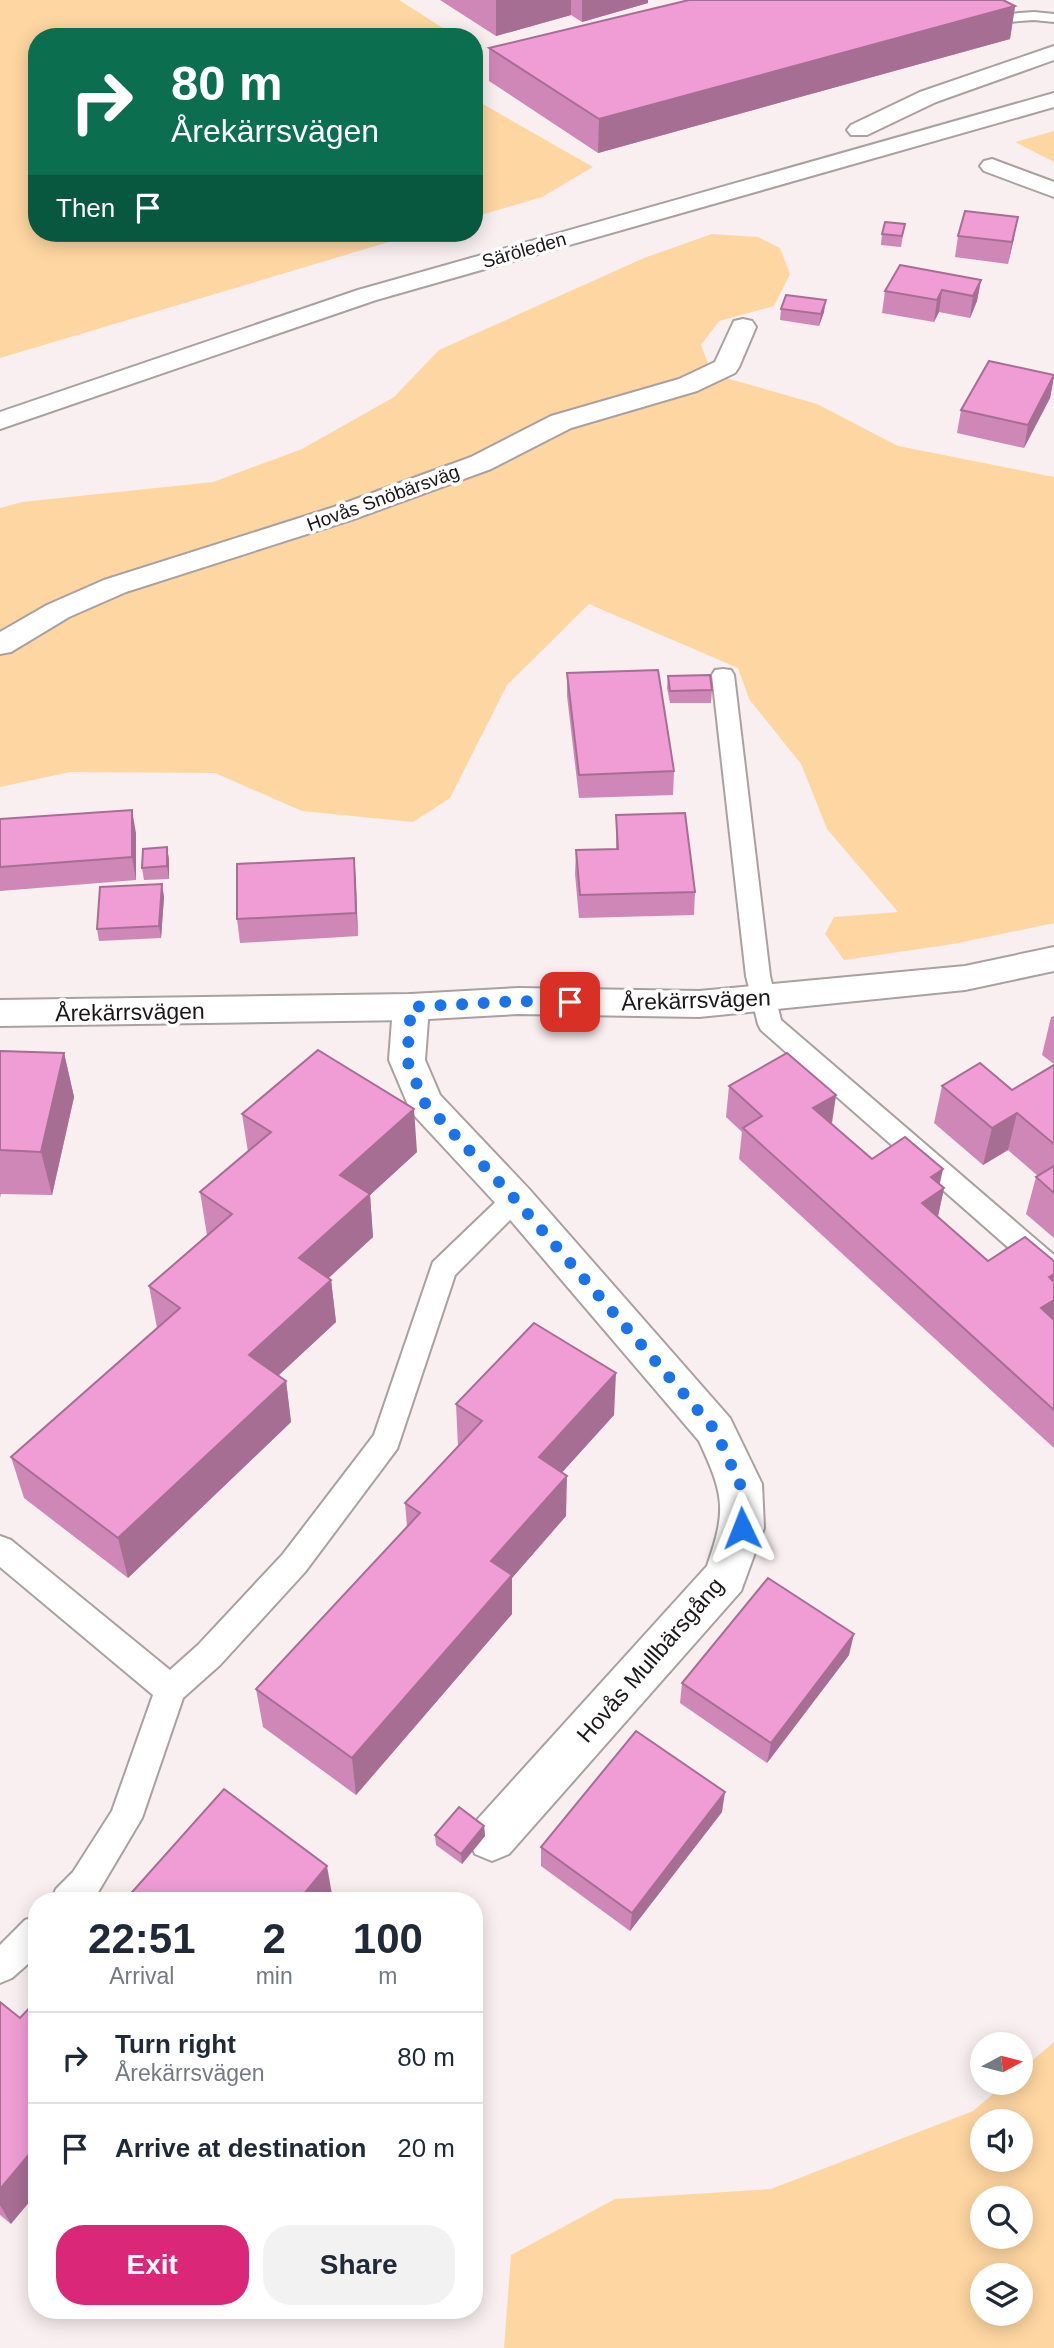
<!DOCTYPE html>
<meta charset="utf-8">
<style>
body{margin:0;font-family:Helvetica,sans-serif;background:#f2f2f3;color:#1f2937;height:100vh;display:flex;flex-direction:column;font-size:26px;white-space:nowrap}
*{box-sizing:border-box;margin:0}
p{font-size:23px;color:#747a83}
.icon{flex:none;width:38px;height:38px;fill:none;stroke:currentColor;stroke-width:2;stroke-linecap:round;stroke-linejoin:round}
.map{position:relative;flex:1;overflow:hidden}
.side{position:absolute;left:28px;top:1892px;width:455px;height:427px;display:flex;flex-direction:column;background:#fff;border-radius:28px;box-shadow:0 4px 18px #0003}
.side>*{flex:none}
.top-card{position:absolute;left:28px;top:28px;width:455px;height:214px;border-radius:28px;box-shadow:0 4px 18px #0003;background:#0b6e4f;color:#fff;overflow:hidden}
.needle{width:46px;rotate:83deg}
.fabs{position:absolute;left:970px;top:2032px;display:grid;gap:14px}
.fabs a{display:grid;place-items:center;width:63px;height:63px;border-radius:50%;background:#fff;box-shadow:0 4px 18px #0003;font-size:35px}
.pin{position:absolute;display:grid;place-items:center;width:60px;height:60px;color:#fff;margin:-30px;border-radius:14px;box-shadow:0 4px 10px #0006}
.me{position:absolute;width:77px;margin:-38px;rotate:358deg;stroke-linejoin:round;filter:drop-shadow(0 0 5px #0008)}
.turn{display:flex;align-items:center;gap:24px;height:147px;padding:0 28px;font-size:32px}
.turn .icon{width:91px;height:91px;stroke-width:2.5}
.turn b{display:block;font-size:49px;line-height:60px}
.then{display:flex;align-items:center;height:66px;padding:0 28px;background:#0003;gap:14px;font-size:26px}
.eta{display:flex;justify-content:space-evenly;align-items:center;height:119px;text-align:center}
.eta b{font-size:42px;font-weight:700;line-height:49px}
.primary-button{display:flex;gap:14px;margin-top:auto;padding:14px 28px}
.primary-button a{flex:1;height:80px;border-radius:28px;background:#db2777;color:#fff;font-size:28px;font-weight:700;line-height:80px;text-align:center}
.primary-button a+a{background:#f2f2f3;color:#1f2937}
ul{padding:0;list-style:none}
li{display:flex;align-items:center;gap:21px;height:91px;padding:0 28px;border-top:2px solid #e0e1e3}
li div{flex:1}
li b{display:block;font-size:26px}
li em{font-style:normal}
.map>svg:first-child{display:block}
.green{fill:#fed6a1;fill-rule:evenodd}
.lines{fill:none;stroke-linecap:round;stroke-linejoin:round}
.service-casing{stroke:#a9a0a1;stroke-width:4}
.minor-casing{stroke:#a9a0a1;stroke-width:4}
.tertiary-casing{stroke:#a9a0a1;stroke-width:4}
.primary-casing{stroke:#a9a0a1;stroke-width:4}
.service{fill:#fff;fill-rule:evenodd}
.minor{fill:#fff;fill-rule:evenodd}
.tertiary{fill:#fff;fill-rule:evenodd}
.primary{fill:#fff;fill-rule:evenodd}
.wall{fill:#ce87b6}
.shaded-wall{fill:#a76e94}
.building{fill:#ef9dd4;stroke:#a76e94;stroke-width:2}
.route{stroke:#1a73e8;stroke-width:12;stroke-dasharray:0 21.6}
.labels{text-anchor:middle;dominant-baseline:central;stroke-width:7;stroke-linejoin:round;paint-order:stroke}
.far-street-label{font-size:19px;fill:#1b1718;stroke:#fff}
.street-label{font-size:23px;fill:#1b1718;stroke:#fff}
</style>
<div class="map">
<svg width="1054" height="2348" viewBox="0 0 1054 2348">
<rect width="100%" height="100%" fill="#f9eff0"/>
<g class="green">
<polygon points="0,0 399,0 457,37 37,37 37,233 419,233 0,358"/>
<polygon points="474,99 593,167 542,197 474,217"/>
<polygon points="1054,131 1054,162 1015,142"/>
<polygon points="712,234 758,237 780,248 790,274 774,306 719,321 701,345 712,374 817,404 898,446 1054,477 1054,923 953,944 844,960 825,934 834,917 898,912 827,829 801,764 749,699 738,668 589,604 507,685 450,798 413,822 302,811 215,773 70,772 0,787 0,508 22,502 213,482 302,449 394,397 439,350 644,258"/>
<path d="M1054 2042V2348H504L511 2255 615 2199 771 2189 973 2111 1006 2083 1020 2082V2071ZM1020 2121V2160H982V2121ZM1020 2198V2236H982V2198ZM1020 2275V2314H982V2275Z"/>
</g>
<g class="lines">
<g class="service-casing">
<g id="service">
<polygon points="1034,12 1054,14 1054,22 1034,20 979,24 972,20 979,16"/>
<polygon points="723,669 731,670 734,675 770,976 781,1020 1054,1255 1054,1282 1044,1279 761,1030 758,1024 746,976 712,675 715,670"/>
<polygon points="515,1189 524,1192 528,1199 524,1206 455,1275 397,1449 305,1572 220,1665 183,1698 142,1818 97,1894 91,1900 51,1900 56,1889 73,1872 112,1811 153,1695 0,1567 0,1536 11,1540 170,1670 198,1645 283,1554 374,1435 433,1262 506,1192"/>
<polygon points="37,1916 37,1956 12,1978 0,1983 0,1945 25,1920"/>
</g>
</g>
<g class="minor-casing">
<g id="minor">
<polygon points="992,159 1054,182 1054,197 984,171 980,166 984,161"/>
<polygon points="743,319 752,321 756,327 739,367 735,373 697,391 571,428 491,469 354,519 126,592 69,617 11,652 0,654 0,632 47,605 104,580 334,507 471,457 551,416 679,379 715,362 734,321"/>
<path d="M411 994 424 998 429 1007 425 1060 440 1095 529 1189 730 1418 762 1484 764 1528 741 1591 509 1854 492 1861 475 1854 468 1838 475 1822 707 1566C727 1509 724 1495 699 1441L501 1209 411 1112 389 1060 393 1007 398 998Z"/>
</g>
</g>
<g class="tertiary-casing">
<polygon id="tertiary" points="1054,947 1054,971 965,990 699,1017 518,1014 411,1020 0,1026 0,1000 411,994 518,988 699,991 965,966"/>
</g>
<g class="primary-casing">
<g id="primary">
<polygon points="1054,46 1054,60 936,102 867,135 851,135 847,130 851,125 920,92"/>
<polygon points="1054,93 1054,107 376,300 0,429 0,412 358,290"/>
</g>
</g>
<use href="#service" class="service"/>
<use href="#minor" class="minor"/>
<use href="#tertiary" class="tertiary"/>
<use href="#primary" class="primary"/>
</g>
<g class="wall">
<polygon points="440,0 648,0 648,3 582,22 571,15 496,36"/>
<polygon points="1015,6 1010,39 598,153 489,81 489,48"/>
<polygon points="905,224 901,247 881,245 882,234"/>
<polygon points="958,236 1014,238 1008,264 955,257"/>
<polygon points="981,280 977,301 970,318 939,312 934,322 882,313 885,291"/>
<polygon points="781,309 824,312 819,326 780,320"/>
<polygon points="1054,375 1050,398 1024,448 957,433 961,410"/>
<polygon points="567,673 674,771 673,795 579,798 567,696"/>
<polygon points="668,676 712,690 711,703 670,703 667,688"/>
<polygon points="616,815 695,892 694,915 579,918 575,874 576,850 616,849"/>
<polygon points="0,819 136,833 136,880 0,891"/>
<polygon points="167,847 169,860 169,879 144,880 142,868"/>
<polygon points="354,858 358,936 240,943 237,919"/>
<polygon points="164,897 161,938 99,941 97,929"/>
<polygon points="1054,1016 1054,1064 1042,1055 1051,1017"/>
<polygon points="0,1051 64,1053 74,1097 52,1195 1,1194 0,1198"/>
<polygon points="1054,1065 1054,1238 1026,1214 1036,1177 1038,1176 1008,1150 983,1165 934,1123 942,1086 1012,1090"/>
<polygon points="729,1086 836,1095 832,1124 872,1159 940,1185 944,1188 938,1217 988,1261 1054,1261 1054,1448 739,1159 742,1132 726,1117"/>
<polygon points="242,1114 417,1152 370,1195 373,1237 329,1278 331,1280 336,1322 278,1376 286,1381 291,1422 128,1578 24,1498 11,1457 157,1328 149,1286 207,1235 200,1192 248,1152"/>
<polygon points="456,1404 614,1415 562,1472 566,1516 512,1578 512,1614 356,1795 263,1727 256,1689 407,1527 405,1503 458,1446"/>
<polygon points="849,1655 767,1763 680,1703 682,1683"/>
<polygon points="722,1812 630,1931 541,1866 541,1847"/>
<polygon points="484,1826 485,1836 462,1864 436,1845 435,1835"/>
<polygon points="0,2002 11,2224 0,2215"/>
</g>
<g class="shaded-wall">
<polygon points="496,0 571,0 571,15 496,36"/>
<polygon points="582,0 648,0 648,3 582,22"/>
<polygon points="1015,6 1010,39 598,153 599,119"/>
<polygon points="1018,217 1014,238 1008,264 1012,242"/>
<polygon points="981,280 977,301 970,318 973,296"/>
<polygon points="942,290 939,312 934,322 937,300"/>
<polygon points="826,300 824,312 819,326 821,314"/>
<polygon points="1054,377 1050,398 1024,448 1028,425"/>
<polygon points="132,810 136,833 136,880 132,857"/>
<polygon points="167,847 169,860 169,879 167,866"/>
<polygon points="354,858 356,881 358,936 356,913"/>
<polygon points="162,884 164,897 161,938 159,926"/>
<polygon points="64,1053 74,1097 52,1195 41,1152"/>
<polygon points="836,1095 831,1126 813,1108"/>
<polygon points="414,1109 417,1152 370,1195 373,1237 304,1300 299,1258 340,1175"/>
<polygon points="1017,1113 1008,1150 983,1165 992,1128"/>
<polygon points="943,1169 938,1192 944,1188 937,1220 922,1203 931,1177"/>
<polygon points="1054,1274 1054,1297 1049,1277"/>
<polygon points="331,1280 336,1322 255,1397 249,1355"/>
<polygon points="1054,1300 1054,1324 1041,1308"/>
<polygon points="616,1373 614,1415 539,1498 539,1457"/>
<polygon points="286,1381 291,1422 128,1578 118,1538"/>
<polygon points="567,1476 566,1516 512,1578 512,1614 356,1795 352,1758 491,1561"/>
<polygon points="854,1634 849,1655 767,1763 771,1743"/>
<polygon points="725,1792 722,1812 630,1931 632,1913"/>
<polygon points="484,1826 485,1836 462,1864 461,1854"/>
<polygon points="327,1866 333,1900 299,1900"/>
<polygon points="37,2145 37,2193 11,2224 0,2205 0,2189"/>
</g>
<g class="building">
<polygon points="689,0 1003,0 1015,6 599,119 489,48"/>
<polygon points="965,211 1018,217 1012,242 958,236"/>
<polygon points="885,222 905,224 902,236 882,234"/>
<polygon points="900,265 981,280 973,296 942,290 937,300 885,291"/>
<polygon points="786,295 826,300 821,314 781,309"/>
<polygon points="989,361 1054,375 1028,425 961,410"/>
<polygon points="658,670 674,771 579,775 567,673"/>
<polygon points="710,675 712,690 670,691 668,676"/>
<polygon points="132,810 132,857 0,867 0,819"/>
<polygon points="685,813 695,892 580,895 576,850 618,849 616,815"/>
<polygon points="167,847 167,866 142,868 143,849"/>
<polygon points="354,858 356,913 237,919 237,864"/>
<polygon points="162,884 159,926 97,929 100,887"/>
<polygon points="318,1050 414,1109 340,1175 370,1194 299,1258 331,1280 249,1355 286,1381 118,1538 11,1457 180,1308 149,1286 232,1214 200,1192 271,1132 242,1114"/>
<polygon points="0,1051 64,1053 41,1152 0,1150"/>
<polygon points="787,1053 836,1095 813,1108 872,1159 905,1137 943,1169 931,1177 944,1188 922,1203 988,1261 1025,1237 1054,1261 1054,1274 1049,1277 1054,1282 1054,1300 1041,1308 1054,1320 1054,1410 743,1128 762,1116 729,1086"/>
<polygon points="980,1063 1012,1090 1054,1065 1054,1144 1017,1113 992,1128 942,1086"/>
<polygon points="1054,1166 1054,1193 1036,1177"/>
<polygon points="534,1323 616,1373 539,1457 567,1476 491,1561 512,1575 352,1758 256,1689 420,1513 405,1503 482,1421 456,1404"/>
<polygon points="768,1578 854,1634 771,1743 682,1683"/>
<polygon points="636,1731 725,1792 632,1913 541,1847"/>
<polygon points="224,1789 327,1866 299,1900 125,1900"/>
<polygon points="459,1807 484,1826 461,1854 435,1835"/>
<polygon points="37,2000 37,2145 0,2189 0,2002 20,2018"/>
</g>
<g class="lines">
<polyline class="route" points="570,1002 519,1001 411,1007 407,1060 424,1102 515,1199 715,1430 740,1484 742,1528"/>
</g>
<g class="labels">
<g class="far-street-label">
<text transform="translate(524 250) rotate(-16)">Säröleden</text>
<text transform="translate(383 498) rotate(-20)">Hovås Snöbärsväg</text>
</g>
<g class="street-label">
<text transform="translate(696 1000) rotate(-2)">Årekärrsvägen</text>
<text transform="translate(130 1012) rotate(-1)">Årekärrsvägen</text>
<text transform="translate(650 1660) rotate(-49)">Hovås Mullbärsgång</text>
</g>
</g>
</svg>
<div class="fabs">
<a><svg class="needle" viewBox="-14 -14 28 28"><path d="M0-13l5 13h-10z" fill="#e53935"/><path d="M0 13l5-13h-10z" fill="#747a83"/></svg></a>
<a><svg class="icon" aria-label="sound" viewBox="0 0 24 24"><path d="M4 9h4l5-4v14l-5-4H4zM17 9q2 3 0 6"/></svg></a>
<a><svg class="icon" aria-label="search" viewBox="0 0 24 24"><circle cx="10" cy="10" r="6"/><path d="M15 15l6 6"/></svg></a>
<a><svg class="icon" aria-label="layers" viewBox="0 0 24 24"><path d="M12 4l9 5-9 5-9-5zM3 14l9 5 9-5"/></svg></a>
</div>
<div class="pin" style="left:570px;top:1002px;background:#d93025"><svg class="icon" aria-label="arrive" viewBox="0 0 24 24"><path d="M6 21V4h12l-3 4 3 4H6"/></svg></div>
<svg class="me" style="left:742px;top:1528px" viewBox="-20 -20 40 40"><path d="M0-17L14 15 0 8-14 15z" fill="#1a73e8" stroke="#fff" stroke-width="4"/></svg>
<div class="top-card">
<div class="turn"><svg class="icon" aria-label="right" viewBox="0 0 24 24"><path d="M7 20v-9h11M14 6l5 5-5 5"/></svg><div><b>80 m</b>Årekärrsvägen</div></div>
<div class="then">Then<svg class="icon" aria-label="arrive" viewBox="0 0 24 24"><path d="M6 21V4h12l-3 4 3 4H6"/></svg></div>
</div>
<section class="side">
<div class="eta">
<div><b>22:51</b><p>Arrival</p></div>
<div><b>2</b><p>min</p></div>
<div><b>100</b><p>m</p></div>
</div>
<ul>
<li><svg class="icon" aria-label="right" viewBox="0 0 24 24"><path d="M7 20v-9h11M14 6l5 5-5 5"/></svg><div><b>Turn right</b><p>Årekärrsvägen</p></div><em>80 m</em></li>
<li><svg class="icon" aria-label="arrive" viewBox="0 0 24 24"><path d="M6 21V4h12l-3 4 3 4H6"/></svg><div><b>Arrive at destination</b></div><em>20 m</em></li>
</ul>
<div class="primary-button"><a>Exit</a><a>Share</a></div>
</section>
</div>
